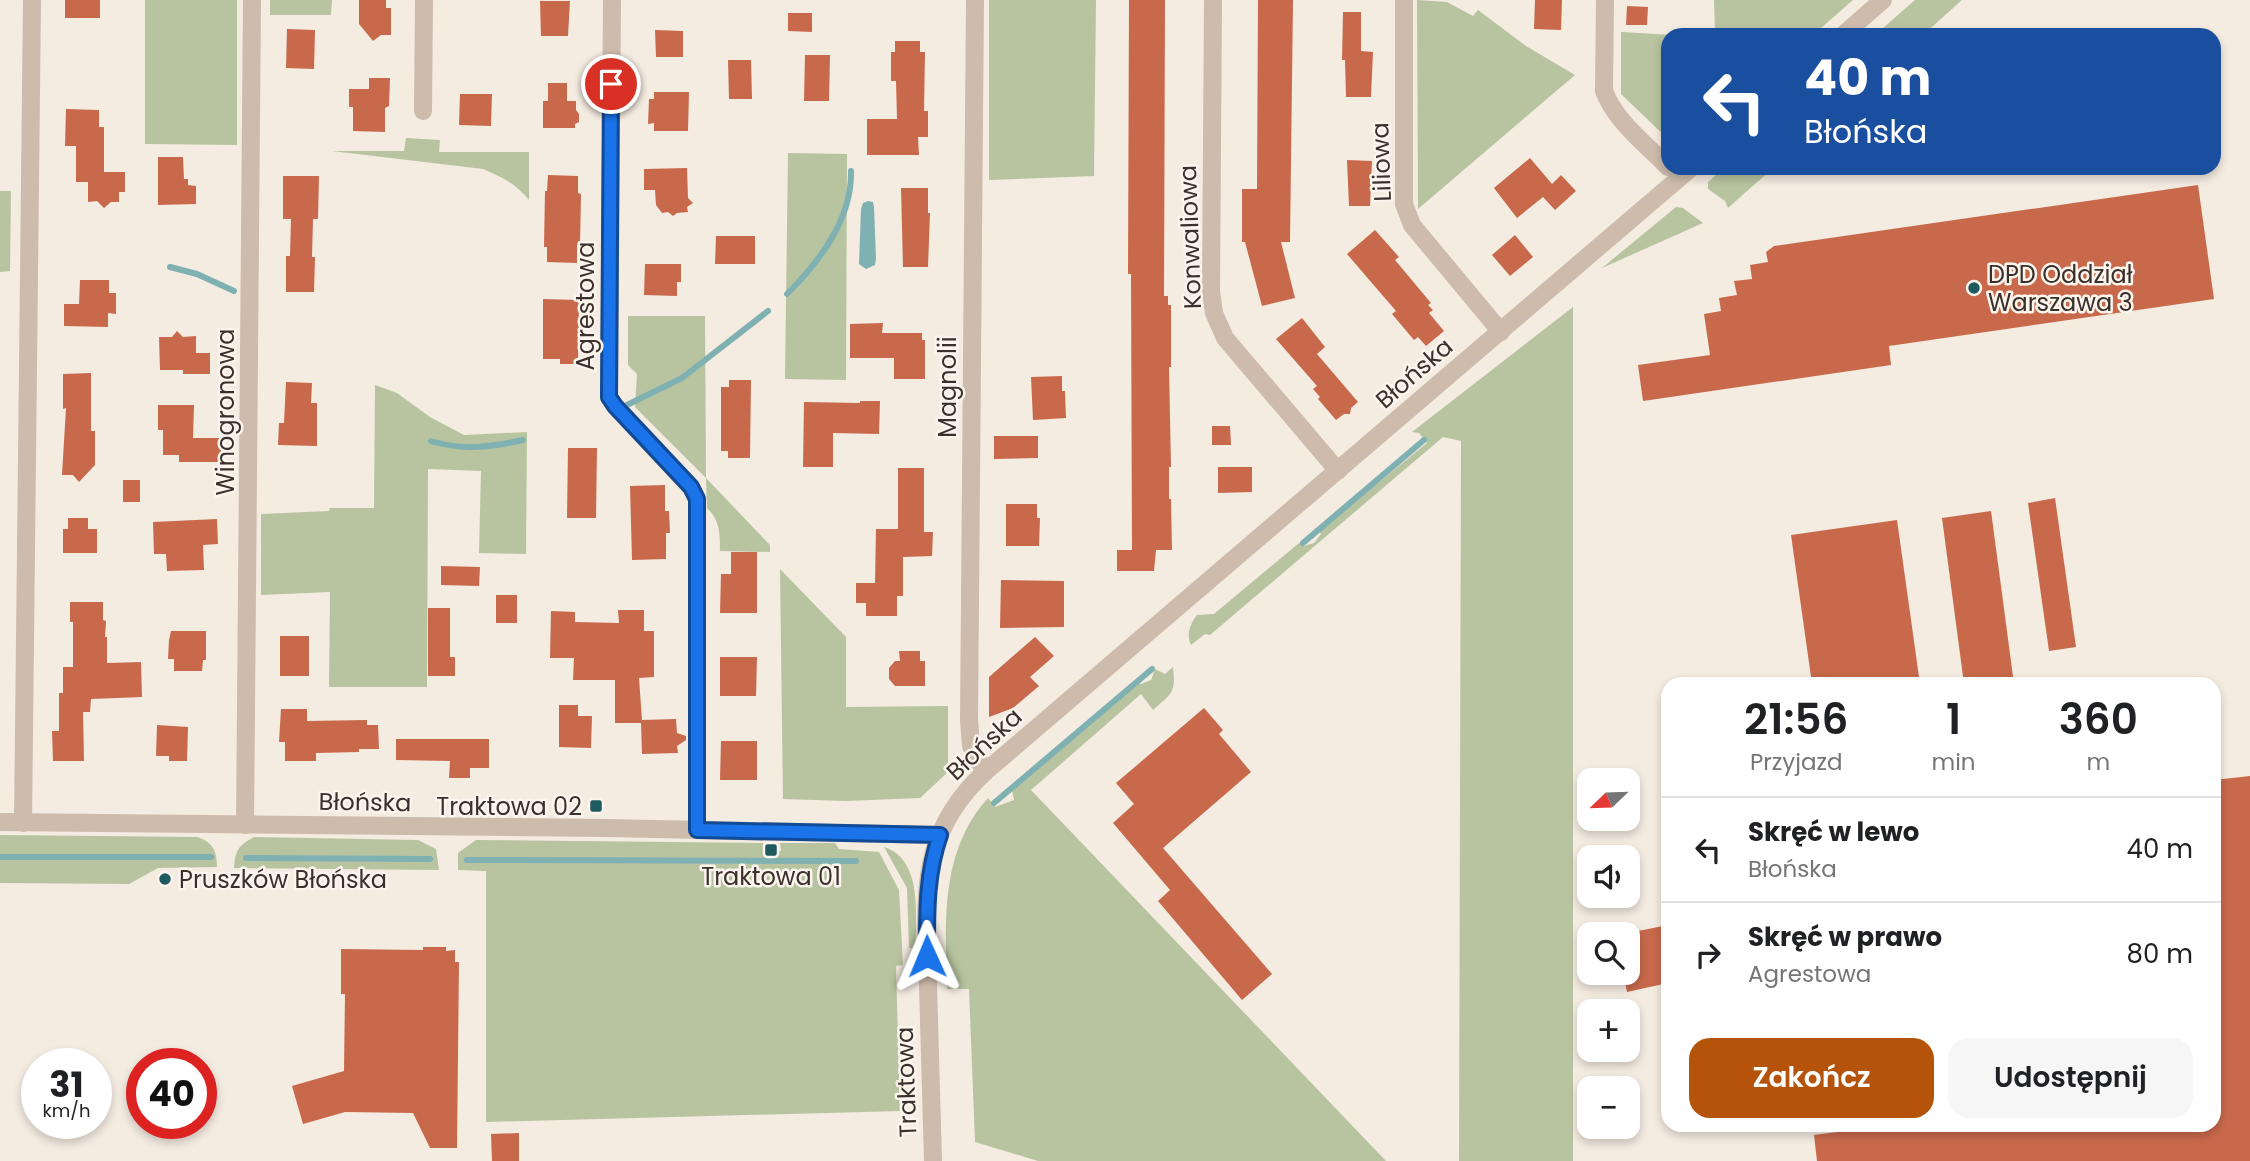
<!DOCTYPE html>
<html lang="pl">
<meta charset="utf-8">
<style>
body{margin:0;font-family:Poppins,sans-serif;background:#f6f6f6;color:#202124;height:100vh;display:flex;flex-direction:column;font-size:26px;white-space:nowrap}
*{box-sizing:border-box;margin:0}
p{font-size:23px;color:#757577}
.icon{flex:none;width:38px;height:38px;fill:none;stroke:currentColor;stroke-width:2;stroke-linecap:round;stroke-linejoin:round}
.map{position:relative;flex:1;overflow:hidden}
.details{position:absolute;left:1661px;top:677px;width:560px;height:455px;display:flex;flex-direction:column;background:#fff;border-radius:21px;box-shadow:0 4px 10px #0003}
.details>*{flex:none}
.guide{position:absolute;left:1661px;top:28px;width:560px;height:147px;border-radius:21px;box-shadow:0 4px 10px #0003;background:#1a4fa0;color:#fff;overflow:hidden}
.needle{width:46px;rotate:247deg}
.buttons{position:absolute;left:1577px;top:768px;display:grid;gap:14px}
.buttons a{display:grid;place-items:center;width:63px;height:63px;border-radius:14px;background:#fff;box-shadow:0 4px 10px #0003;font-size:35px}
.speed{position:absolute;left:21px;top:1048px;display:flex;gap:14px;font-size:35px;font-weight:700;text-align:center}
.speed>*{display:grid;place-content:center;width:91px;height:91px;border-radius:50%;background:#fff;box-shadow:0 4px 10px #0003;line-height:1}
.speed small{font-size:18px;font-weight:400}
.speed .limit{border:10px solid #d22;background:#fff;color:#111}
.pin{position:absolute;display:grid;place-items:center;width:60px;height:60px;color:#fff;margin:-30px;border:4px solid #fff;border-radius:50%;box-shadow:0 2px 7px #0007}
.me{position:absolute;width:77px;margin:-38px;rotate:359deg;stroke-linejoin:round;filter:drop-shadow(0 0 5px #0008)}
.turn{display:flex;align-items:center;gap:24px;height:147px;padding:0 28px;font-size:32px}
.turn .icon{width:91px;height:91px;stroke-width:2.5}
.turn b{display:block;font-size:49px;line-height:60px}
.eta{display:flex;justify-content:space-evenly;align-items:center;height:119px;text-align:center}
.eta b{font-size:42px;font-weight:600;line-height:49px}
.action{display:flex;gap:14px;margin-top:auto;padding:14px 28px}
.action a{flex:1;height:80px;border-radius:21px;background:#b45309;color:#fff;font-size:28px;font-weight:600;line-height:80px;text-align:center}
.action a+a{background:#f6f6f6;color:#202124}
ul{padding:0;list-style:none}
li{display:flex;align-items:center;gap:21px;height:105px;padding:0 28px;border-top:2px solid #e0e0e0}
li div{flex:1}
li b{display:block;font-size:26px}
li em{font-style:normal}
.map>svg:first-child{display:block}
.green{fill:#b8c4a0}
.water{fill:#7fb0b2}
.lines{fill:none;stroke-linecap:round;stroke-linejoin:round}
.stream{stroke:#7fb0b2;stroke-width:6}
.building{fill:#c8694b}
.minor{stroke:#cdbbac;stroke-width:18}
.route-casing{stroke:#114b97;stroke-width:18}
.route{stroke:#1a73e8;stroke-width:12}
.poi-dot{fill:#1f5a5e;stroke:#fbf5ee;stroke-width:2.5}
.labels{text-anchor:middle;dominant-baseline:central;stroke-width:5;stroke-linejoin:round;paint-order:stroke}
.street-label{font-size:24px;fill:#3b302b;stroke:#fbf5ee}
.poi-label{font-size:24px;fill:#3b302b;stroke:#fbf5ee;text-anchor:start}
</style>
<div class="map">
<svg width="2250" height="1161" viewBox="0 0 2250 1161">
<rect width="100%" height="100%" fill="#f4ebe1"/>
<g class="green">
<polygon points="145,0 237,0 237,145 145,144"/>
<polygon points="270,0 332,0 331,15 270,15"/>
<polygon points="989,0 1096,0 1094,176 989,180"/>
<polygon points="1417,0 1447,2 1473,16 1478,10 1526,46 1575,75 1418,209"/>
<polygon points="1714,0 1853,0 1813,35 1713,35 1715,33"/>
<polygon points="1915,0 1962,0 1923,35 1875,35"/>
<polygon points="1621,32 1673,35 1668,35 1668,139 1621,94"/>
<path d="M406 138 440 140 439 152H529V200C516 184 502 177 483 169L332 151H404Z"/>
<polygon points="788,153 847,154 846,380 785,379"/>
<polygon points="1724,168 1773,168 1728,208 1725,201 1708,189 1708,182"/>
<polygon points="0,191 11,191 10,271 0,272"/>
<polygon points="1676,207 1683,208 1703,223 1602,268"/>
<path d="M1573 307V1161H1459L1461 441 1443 437 1210 635 1205 634 1191 645C1186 634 1190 624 1197 615L1214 614 1299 543 1304 546 1314 543 1321 534 1319 531 1427 443 1419 433 1412 432Z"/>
<path d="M628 316H705L706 478 770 545V552L720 551C720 534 720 520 707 508L706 478 635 407 637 374 628 365Z"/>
<polygon points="375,385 397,393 430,417 464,435 527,432 526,554 479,553 481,471 428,469 427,687 329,687 330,592 261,595 261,514 329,511 330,508 374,508"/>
<polygon points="780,569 846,637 846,707 948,706 948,772 920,798 846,801 783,799"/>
<path d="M1173 667C1176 693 1172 693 1153 710L1141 694 1031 790 1386 1161H1038L975 1142 969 989H947C945 922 940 851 988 798L995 807 1014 800 1012 790 1138 683 1141 684 1151 680 1155 669 1165 674Z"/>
<path d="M0 835 197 837C213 842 217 851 217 867L158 868 129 884 0 883Z"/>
<path d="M254 837 418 840 436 849 439 870 234 868C235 850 239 845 254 837Z"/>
<polygon points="476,840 763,843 763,851 781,851 780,843 835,843 839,849 879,852 899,890 903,965 896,966 900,1111 486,1122 486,871 458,870 458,853"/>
<path d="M884 847C924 860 915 917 916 949L909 948 907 888Z"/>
</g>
<polygon class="water" points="868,201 873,202 874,207 876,259 875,265 866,269 859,264 861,209 863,203"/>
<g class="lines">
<g class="stream">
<polyline points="170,267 197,274 234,291"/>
<path d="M787 294C820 261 852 219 851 171"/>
<polyline points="627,405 682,378 768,311"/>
<path d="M431 441C463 451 490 447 523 440"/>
<polyline points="1303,543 1424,440"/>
<polyline points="994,803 1152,669"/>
<polyline points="0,857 211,857"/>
<polyline points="246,858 430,859"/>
<polyline points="467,860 856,861"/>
</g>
</g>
<g class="building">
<rect x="65" y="0" width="35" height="18"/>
<polygon points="359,0 386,0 386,8 391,8 391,35 381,35 373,41 359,24"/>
<polygon points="1129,0 1165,0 1164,296 1168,296 1168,305 1171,305 1171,367 1169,367 1171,467 1169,467 1169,499 1171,499 1172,550 1156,550 1154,571 1117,571 1117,550 1132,550 1131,274 1128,274"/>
<polygon points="1258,0 1293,0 1290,242 1281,242 1295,298 1262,306 1245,242 1242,242 1242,189 1257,189"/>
<polygon points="1535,0 1562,0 1561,30 1534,29"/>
<polygon points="540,1 570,1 568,36 541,36"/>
<polygon points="1627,6 1648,7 1647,25 1626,25"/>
<polygon points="1343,12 1361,12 1361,51 1373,52 1371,97 1346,97 1345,60 1342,60"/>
<polygon points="788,13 812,13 812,32 788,31"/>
<polygon points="287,29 315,30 314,69 286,68"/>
<polygon points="655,30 683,31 683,57 656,57"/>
<polygon points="895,41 920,41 920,52 925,52 924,111 928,111 928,137 918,137 919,155 867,155 867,119 897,119 896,81 891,81 891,52 895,52"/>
<polygon points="805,55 830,55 829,101 804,101"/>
<polygon points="728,60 751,60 752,99 729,99"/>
<polygon points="369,78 390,78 389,106 385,108 385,132 353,131 353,107 349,107 349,89 369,89"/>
<polygon points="548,83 567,83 567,101 576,101 576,110 579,114 579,122 575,124 575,128 543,128 543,101 548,101"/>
<polygon points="654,92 689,92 688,131 654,131 654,123 648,124 649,99 654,99"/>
<polygon points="460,94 492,94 491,126 459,125"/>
<polygon points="66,109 99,110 99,127 104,127 104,172 125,172 125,192 119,192 119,202 111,202 104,208 97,201 88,202 88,182 76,182 76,146 65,146"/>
<polygon points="158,157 183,157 184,179 188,179 188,185 196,186 196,204 158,205"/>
<polygon points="1530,158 1552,184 1561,175 1576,191 1555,210 1543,197 1517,218 1494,188"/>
<polygon points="1347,160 1372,161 1370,206 1349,206"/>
<polygon points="687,168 688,198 693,203 687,207 688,212 677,213 673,216 668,212 662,213 656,205 655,190 644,190 644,169"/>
<polygon points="548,175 578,176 578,193 581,194 580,245 577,245 577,263 547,262 547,247 544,247 545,191 547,191"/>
<polygon points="283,176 319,176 318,219 313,219 312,257 315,257 314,292 286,292 286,256 290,256 291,219 283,219"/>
<polygon points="2198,185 2214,299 1889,346 1891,365 1643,401 1638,365 1710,355 1704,314 1721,311 1719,298 1737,295 1734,281 1752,279 1750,265 1768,262 1766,252 1774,246"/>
<polygon points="901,188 928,188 928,213 930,213 928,267 903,267"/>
<polygon points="1375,230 1399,257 1395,260 1431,303 1428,305 1433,310 1429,313 1444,331 1426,346 1418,337 1414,340 1392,314 1396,311 1347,254"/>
<polygon points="1515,235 1533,257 1510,276 1492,255"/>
<polygon points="716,236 755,236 755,264 715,264"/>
<polygon points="645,264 681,264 681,282 677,282 677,296 644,295"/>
<polygon points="80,280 109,280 109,293 116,293 116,314 108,313 108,327 64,326 64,304 79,304"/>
<polygon points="543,299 579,300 578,364 560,364 560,359 543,359"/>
<polygon points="1302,318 1325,347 1317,354 1358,402 1351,408 1350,414 1344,414 1336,420 1318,399 1320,397 1313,389 1317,386 1276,339"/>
<polygon points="883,323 882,333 922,333 922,340 925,340 925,379 894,379 894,358 850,358 850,324"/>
<polygon points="177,331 183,337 196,336 196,353 210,353 210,374 183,374 183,370 160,370 159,337 172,337"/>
<polygon points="91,373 91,431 95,431 95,465 79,482 73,475 62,475 66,408 63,409 63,374"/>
<polygon points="1062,376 1062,391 1065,391 1066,418 1033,420 1031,377"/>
<polygon points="729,380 751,380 750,458 728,458 728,451 721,451 721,387 729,387"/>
<polygon points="286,382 312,383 311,403 317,403 317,446 278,445 279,423 284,423"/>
<polygon points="860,401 880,401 879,434 833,433 833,467 803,467 804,402 860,403"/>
<polygon points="158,405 194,405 193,438 221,438 221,462 179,462 179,455 163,455 163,430 158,430"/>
<polygon points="1212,426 1230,426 1231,445 1212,445"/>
<polygon points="994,436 1038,436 1038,458 994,459"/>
<polygon points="568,448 597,448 596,518 567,518"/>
<polygon points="1218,467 1252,467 1252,492 1218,493"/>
<polygon points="898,468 924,468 924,532 933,532 932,556 903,557 903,596 897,596 897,616 866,616 866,603 856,603 856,583 875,583 876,529 898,529"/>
<rect x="123" y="480" width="17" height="22"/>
<polygon points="665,485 665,511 669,511 670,533 666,533 666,559 632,560 630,486"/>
<polygon points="2055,498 2076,647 2049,651 2028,503"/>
<polygon points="1006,504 1037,504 1037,518 1040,518 1039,546 1006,546"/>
<polygon points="1991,511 2014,684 1964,684 1942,518"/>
<polygon points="68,518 88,518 88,529 97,529 97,553 63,553 63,529 68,529"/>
<polygon points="217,519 218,544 203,545 204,570 167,571 166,554 154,554 153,522"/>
<polygon points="1897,520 1920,684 1812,684 1791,535"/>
<polygon points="731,552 757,552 757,613 720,613 721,574 731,574"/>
<polygon points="441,566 480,567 479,586 441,585"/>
<polygon points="1001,580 1064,581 1064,627 1000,628"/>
<rect x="496" y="595" width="21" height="28"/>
<polygon points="70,602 103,602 103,620 106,621 105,637 107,637 107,663 141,662 142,697 91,699 90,712 83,712 84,761 53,761 52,731 59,731 59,693 63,693 63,667 73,667 73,622 70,622"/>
<polygon points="428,608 450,608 450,657 455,657 455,676 428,676"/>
<polygon points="618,610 644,610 644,631 654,631 654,677 639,678 642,720 676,719 677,733 686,736 686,740 677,746 678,753 642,754 641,723 615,723 615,680 573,680 574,658 550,658 551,611 575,612 575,622 619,623"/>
<polygon points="171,631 206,631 206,660 203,660 202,671 174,671 174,659 168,659 169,640"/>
<rect x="280" y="636" width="29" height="40"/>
<polygon points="1035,637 1054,656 1030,677 1039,686 1013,708 989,717 989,677"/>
<polygon points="899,651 920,651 920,661 925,661 925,686 895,686 889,679 889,668 895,661 900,661"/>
<polygon points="720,657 757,657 756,696 720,696"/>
<polygon points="559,705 578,705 578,716 592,716 591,748 559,747"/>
<polygon points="1204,708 1223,730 1219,734 1251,772 1163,848 1272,974 1242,1000 1158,901 1170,890 1113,823 1134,804 1116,783"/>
<polygon points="281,709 307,709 307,721 367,720 367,725 378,725 379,749 359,749 359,752 316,753 316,761 285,761 285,742 279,742"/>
<polygon points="157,725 188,727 187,761 169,761 169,756 156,756"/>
<polygon points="396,739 489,739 489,768 470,768 470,778 449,778 450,761 396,760"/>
<polygon points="721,741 757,741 757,780 720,780"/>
<polygon points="2250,776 2250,1161 1817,1161 1814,1135 1837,1132 1836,1125 2214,1125 2214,780"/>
<polygon points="1668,925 1668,983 1627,992 1623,973 1628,973 1628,933"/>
<polygon points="423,947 446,947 446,951 455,950 455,962 459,962 457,1148 430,1148 413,1113 345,1112 303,1124 292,1086 344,1071 345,994 341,994 341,949 423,950"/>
<polygon points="519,1133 519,1161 492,1161 491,1134"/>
</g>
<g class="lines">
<g class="minor">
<polyline points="612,0 609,397 615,406 691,487 697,499 697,830"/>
<polyline points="975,0 969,720 971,746 985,772"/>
<polyline points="1213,0 1211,291 1214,313 1225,338 1338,471"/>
<polyline points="1404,0 1404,204 1412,225 1501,332"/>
<path d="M1605 0 1604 91C1616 122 1645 143 1668 167"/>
<polyline points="1843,35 1883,0"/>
<polyline points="423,111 424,0"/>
<polyline points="0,822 606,828 940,835"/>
<polyline points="23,823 32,0"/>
<polyline points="245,825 252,0"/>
<path d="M933 1161C931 1102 930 1044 928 985 927 941 922 895 934 852 943 820 961 794 985 772L1691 168"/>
</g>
</g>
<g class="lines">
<g class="route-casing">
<path id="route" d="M611 84 609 397 615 406 691 487 697 499V830L940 835C926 875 927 914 927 956"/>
</g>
<use href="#route" class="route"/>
</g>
<g class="poi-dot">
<circle cx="1974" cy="288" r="7"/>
<rect x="589" y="799" width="14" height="14" rx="3.5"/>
<rect x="764" y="843" width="14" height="14" rx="3.5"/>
<circle cx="165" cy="879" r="7"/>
</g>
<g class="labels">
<g class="street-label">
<text transform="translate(1381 162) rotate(-92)">Liliowa</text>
<text transform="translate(1190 237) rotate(-92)">Konwaliowa</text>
<text transform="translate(585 306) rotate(-90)">Agrestowa</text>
<text transform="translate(1414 373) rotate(-41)">Błońska</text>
<text transform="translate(947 387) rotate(-90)">Magnolii</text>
<text transform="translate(225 412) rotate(-90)">Winogronowa</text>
<text transform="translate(984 744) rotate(-43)">Błońska</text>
<text transform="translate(365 802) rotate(1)">Błońska</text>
<text transform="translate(906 1082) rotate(-92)">Traktowa</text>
</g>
<g class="poi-label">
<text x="1988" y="274">DPD Oddział<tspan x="1988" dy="28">Warszawa 3</tspan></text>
<text x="582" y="806" text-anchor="end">Traktowa 02</text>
<text x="771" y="876" text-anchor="middle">Traktowa 01</text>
<text x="179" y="879">Pruszków Błońska</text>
</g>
</g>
</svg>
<div class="buttons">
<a><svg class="needle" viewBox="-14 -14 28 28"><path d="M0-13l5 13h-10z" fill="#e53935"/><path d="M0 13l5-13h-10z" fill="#757577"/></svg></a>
<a><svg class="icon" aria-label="sound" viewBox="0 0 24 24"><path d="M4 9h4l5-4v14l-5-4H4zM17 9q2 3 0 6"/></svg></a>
<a><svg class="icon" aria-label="search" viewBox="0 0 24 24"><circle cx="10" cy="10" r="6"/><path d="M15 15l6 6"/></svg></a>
<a>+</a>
<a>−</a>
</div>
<div class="speed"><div>31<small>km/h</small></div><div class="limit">40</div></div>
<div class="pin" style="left:611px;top:84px;background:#d93025"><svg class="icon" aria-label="arrive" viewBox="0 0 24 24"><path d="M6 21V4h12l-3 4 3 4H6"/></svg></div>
<svg class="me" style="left:927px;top:956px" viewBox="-20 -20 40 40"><path d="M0-17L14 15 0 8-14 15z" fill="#1a73e8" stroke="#fff" stroke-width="4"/></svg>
<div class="guide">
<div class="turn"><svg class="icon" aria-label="left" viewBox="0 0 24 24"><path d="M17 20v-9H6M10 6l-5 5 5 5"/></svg><div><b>40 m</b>Błońska</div></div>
</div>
<section class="details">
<div class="eta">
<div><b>21:56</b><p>Przyjazd</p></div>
<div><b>1</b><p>min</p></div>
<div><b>360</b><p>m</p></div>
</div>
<ul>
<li><svg class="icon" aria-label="left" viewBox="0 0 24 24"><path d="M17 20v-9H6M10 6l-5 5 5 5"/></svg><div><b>Skręć w lewo</b><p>Błońska</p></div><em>40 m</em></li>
<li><svg class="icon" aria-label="right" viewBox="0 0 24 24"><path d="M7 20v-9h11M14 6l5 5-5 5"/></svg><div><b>Skręć w prawo</b><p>Agrestowa</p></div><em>80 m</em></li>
</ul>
<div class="action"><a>Zakończ</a><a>Udostępnij</a></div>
</section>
</div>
